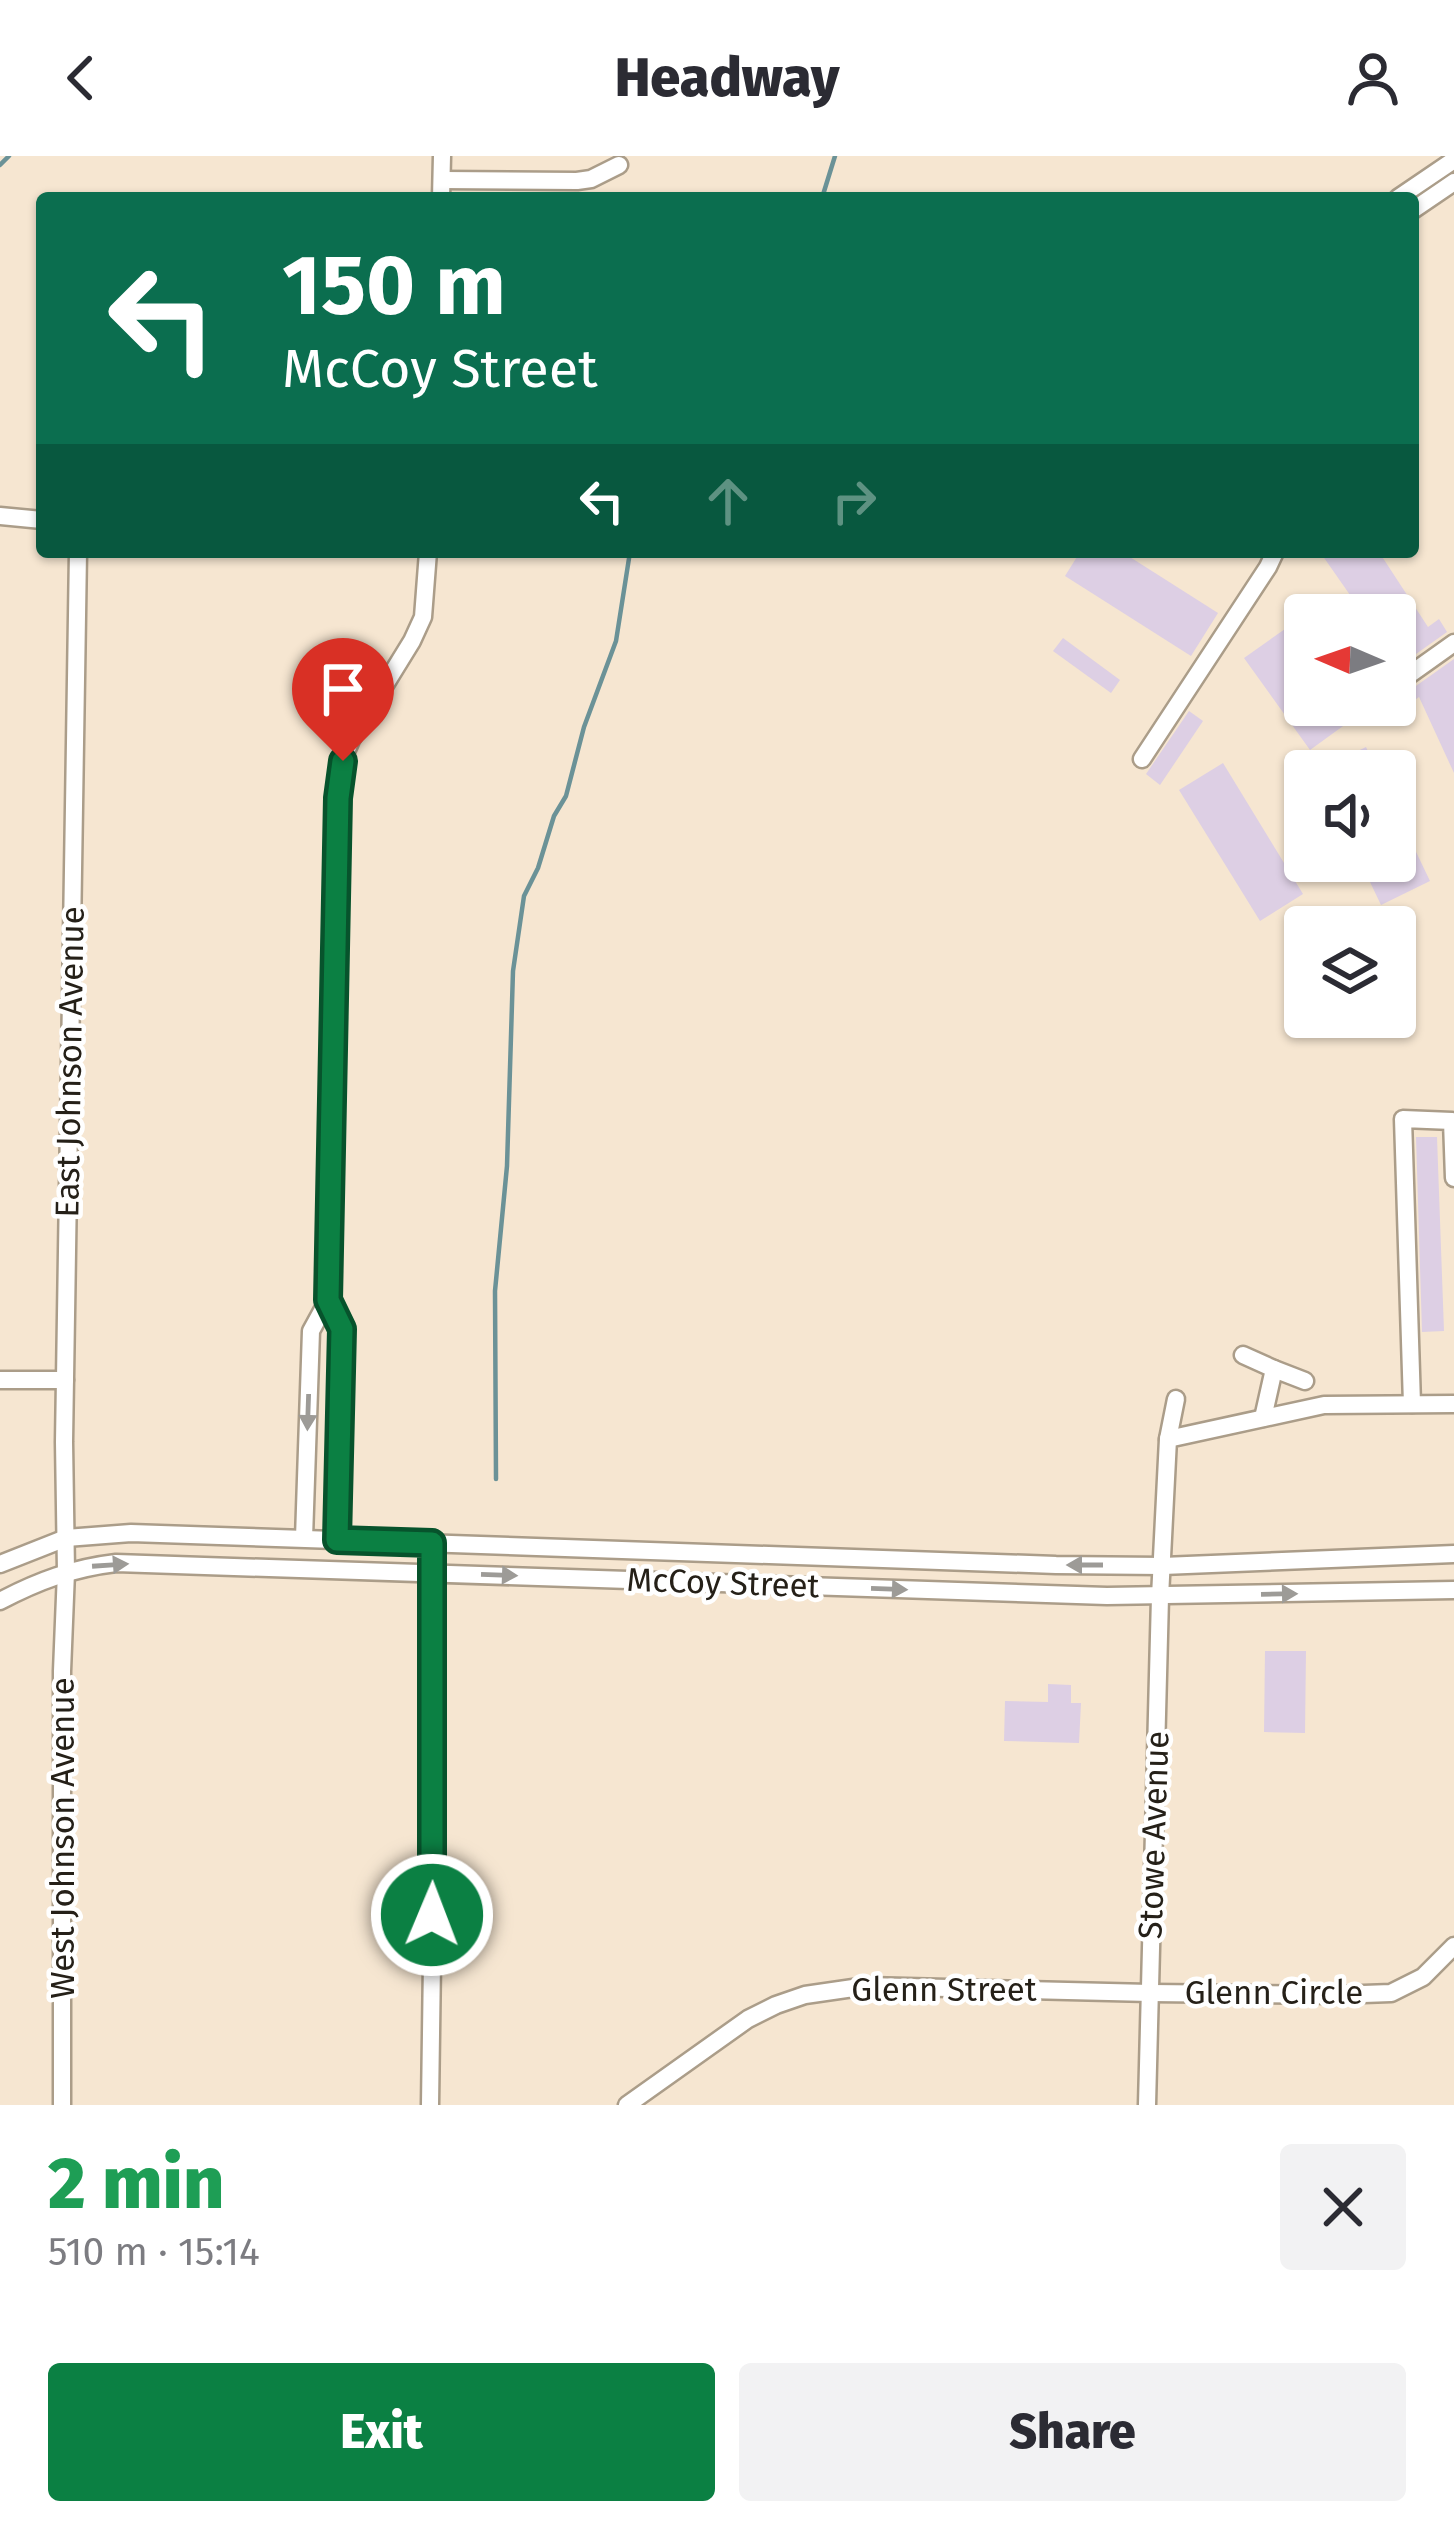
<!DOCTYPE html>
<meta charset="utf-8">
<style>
body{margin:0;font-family:"Fira Sans",sans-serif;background:#f2f2f3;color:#2b2b33;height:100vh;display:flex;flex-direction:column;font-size:45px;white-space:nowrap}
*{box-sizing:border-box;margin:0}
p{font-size:39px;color:#7c7c81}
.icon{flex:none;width:66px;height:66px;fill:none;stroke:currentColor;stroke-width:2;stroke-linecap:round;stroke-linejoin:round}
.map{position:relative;height:1949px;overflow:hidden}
.drawer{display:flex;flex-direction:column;background:#fff;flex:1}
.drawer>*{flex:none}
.hud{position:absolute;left:36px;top:36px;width:1383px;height:366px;border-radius:12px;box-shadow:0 3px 9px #0004;background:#0b6e4f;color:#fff;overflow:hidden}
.needle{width:78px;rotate:272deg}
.controls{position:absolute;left:1284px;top:438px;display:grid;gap:24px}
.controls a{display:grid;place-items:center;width:132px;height:132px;border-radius:12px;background:#fff;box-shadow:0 3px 9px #0004;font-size:60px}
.pin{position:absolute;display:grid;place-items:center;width:102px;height:102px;color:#fff;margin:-123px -51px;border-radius:50% 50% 50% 0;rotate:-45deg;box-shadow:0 0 12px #0007}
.pin .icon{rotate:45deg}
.me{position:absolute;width:132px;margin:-66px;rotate:1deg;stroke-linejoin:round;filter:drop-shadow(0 0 9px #0008)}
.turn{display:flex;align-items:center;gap:42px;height:252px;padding:0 48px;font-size:54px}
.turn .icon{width:156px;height:156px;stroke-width:2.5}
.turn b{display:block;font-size:84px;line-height:102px}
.lanes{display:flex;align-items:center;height:114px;padding:0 48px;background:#0003;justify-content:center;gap:60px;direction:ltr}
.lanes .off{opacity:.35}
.round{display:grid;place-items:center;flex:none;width:126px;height:126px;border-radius:12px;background:#f2f2f3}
.summary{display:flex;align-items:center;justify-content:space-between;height:204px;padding:0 48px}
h1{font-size:72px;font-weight:800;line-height:90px;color:#1e9e55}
.button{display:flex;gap:24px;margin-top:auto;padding:24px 48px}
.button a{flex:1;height:138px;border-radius:12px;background:#0b8043;color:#fff;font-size:48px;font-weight:800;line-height:138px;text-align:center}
.button a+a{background:#f2f2f3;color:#2b2b33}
header{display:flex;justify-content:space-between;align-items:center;height:156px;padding:0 48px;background:#fff;font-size:54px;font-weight:800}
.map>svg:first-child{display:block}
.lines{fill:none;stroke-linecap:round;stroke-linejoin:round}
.stream{stroke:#6b9297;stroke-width:4.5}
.building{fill:#ddcfe4}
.minor-casing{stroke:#ab9d89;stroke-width:21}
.minor{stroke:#fff;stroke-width:16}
.oneway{fill:#9d9b97}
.route-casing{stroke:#07532c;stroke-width:30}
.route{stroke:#0b8043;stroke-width:21}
.labels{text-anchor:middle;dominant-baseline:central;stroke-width:9;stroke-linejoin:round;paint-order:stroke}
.street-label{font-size:33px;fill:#252018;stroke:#fff}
</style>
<header><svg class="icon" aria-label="back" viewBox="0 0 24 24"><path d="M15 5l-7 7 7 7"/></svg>Headway<svg class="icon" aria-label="person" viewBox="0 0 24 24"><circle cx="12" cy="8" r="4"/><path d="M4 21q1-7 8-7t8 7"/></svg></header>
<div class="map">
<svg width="1454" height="1949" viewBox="0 0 1454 1949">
<rect width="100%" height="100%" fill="#f6e6d1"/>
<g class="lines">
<g class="stream">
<polyline points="0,9 9,0"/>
<polyline points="822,42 835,0"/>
<polyline points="496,1323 495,1135 507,1010 513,815 524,740 538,712 554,660 566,640 584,571 616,485 630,396"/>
</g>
</g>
<g class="building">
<polygon points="1080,396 1122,396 1218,457 1191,500 1065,420"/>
<polygon points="1320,396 1379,396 1428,471 1439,463 1447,476 1416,498 1402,476 1395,481 1395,459 1364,459"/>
<polygon points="1285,473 1305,501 1305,549 1339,549 1350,565 1310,594 1244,502"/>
<polygon points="1063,482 1120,524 1111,537 1053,495"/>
<polygon points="1454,503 1454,617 1419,541 1412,546 1406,537"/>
<polygon points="1189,555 1203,565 1160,629 1146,618"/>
<polygon points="1366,591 1377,615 1316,615"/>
<polygon points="1223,607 1303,738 1260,765 1179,634"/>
<polygon points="1395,652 1430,725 1381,749 1360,705 1395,705"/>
<polygon points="1416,981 1437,981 1444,1175 1422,1176"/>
<polygon points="1265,1495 1306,1495 1305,1577 1264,1576"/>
<polygon points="1048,1528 1071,1529 1071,1547 1081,1547 1079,1587 1004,1585 1005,1545 1048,1546"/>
</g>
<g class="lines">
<g class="minor-casing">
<g id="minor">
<polyline points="442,24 577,25 591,23 619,9"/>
<polyline points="441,42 442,0"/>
<polyline points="1398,42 1454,4"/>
<polyline points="1413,54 1454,26"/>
<polyline points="0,360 42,364"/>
<polyline points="1395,529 1454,487"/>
<polyline points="1142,603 1268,411 1275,396"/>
<polyline points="1243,1199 1274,1213 1263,1262"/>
<polyline points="1274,1213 1305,1225"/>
<polyline points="0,1224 65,1224"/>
<polyline points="1412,1248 1403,963 1452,965 1454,1022"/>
<polyline points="1168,1283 1176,1243"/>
<polyline points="304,1382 311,1175 328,1144"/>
<polyline points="337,1384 342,1173 328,1144 338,642 342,605 351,584 412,485 423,461 428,396"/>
<polyline points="0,1408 66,1382 131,1377 1056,1409 1163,1410 1454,1398"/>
<path d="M0 1445C38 1425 73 1412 116 1407L1107 1440 1454 1434"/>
<polyline points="62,1949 62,1515 66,1416 64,1286 78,396"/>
<polyline points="430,1949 434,1663 432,1387"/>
<polyline points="627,1949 748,1863 776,1849 805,1839 867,1830 1150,1837 1336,1839 1391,1837 1423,1821 1454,1790"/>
<polyline points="1147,1949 1160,1441 1168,1283 1324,1249 1454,1248"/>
</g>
</g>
<use href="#minor" class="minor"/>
</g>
<defs><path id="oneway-solid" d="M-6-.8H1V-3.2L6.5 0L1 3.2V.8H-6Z" transform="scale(3)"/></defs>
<g class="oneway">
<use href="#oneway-solid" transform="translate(308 1256) rotate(92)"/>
<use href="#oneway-solid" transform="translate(110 1409) rotate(-4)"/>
<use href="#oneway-solid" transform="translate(1085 1409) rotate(-180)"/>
<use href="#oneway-solid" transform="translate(499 1419) rotate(2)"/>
<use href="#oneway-solid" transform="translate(889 1433) rotate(2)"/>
<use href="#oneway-solid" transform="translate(1279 1438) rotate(-1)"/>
</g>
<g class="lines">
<g class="route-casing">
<polyline id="route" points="343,605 338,642 328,1144 342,1173 337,1384 432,1387 432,1759"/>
</g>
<use href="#route" class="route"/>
</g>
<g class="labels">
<g class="street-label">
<text transform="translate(70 906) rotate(-89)">East Johnson Avenue</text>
<text transform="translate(723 1427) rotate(2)">McCoy Street</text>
<text transform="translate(1154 1679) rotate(-88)">Stowe Avenue</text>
<text transform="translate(63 1682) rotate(-90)">West Johnson Avenue</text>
<text x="944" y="1834">Glenn Street</text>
<text x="1274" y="1837">Glenn Circle</text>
</g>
</g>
</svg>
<div class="controls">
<a><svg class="needle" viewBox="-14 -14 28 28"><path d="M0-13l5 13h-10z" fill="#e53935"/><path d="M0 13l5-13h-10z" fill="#7c7c81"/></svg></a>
<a><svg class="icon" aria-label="sound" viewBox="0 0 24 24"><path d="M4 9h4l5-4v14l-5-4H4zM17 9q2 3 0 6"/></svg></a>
<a><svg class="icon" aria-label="layers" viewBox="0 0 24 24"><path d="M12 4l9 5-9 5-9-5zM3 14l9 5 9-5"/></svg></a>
</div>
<div class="pin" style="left:343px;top:605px;background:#d93025"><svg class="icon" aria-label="arrive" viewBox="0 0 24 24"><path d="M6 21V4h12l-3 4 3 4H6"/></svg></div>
<svg class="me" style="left:432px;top:1759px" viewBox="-20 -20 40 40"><circle r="17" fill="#0b8043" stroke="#fff" stroke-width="3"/><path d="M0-11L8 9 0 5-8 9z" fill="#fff"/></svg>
<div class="hud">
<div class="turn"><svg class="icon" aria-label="left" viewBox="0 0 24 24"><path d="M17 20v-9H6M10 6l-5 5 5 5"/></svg><div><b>150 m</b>McCoy Street</div></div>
<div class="lanes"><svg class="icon" aria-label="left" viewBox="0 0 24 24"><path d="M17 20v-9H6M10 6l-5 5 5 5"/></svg><svg class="icon off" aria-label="ahead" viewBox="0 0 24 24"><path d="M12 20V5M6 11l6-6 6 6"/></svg><svg class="icon off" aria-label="right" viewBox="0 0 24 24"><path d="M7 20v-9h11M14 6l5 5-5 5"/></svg></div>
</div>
</div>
<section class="drawer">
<div class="summary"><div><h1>2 min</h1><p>510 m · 15:14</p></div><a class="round"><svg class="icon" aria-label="close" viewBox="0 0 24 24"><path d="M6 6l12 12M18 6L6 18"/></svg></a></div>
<div class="button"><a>Exit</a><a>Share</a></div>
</section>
